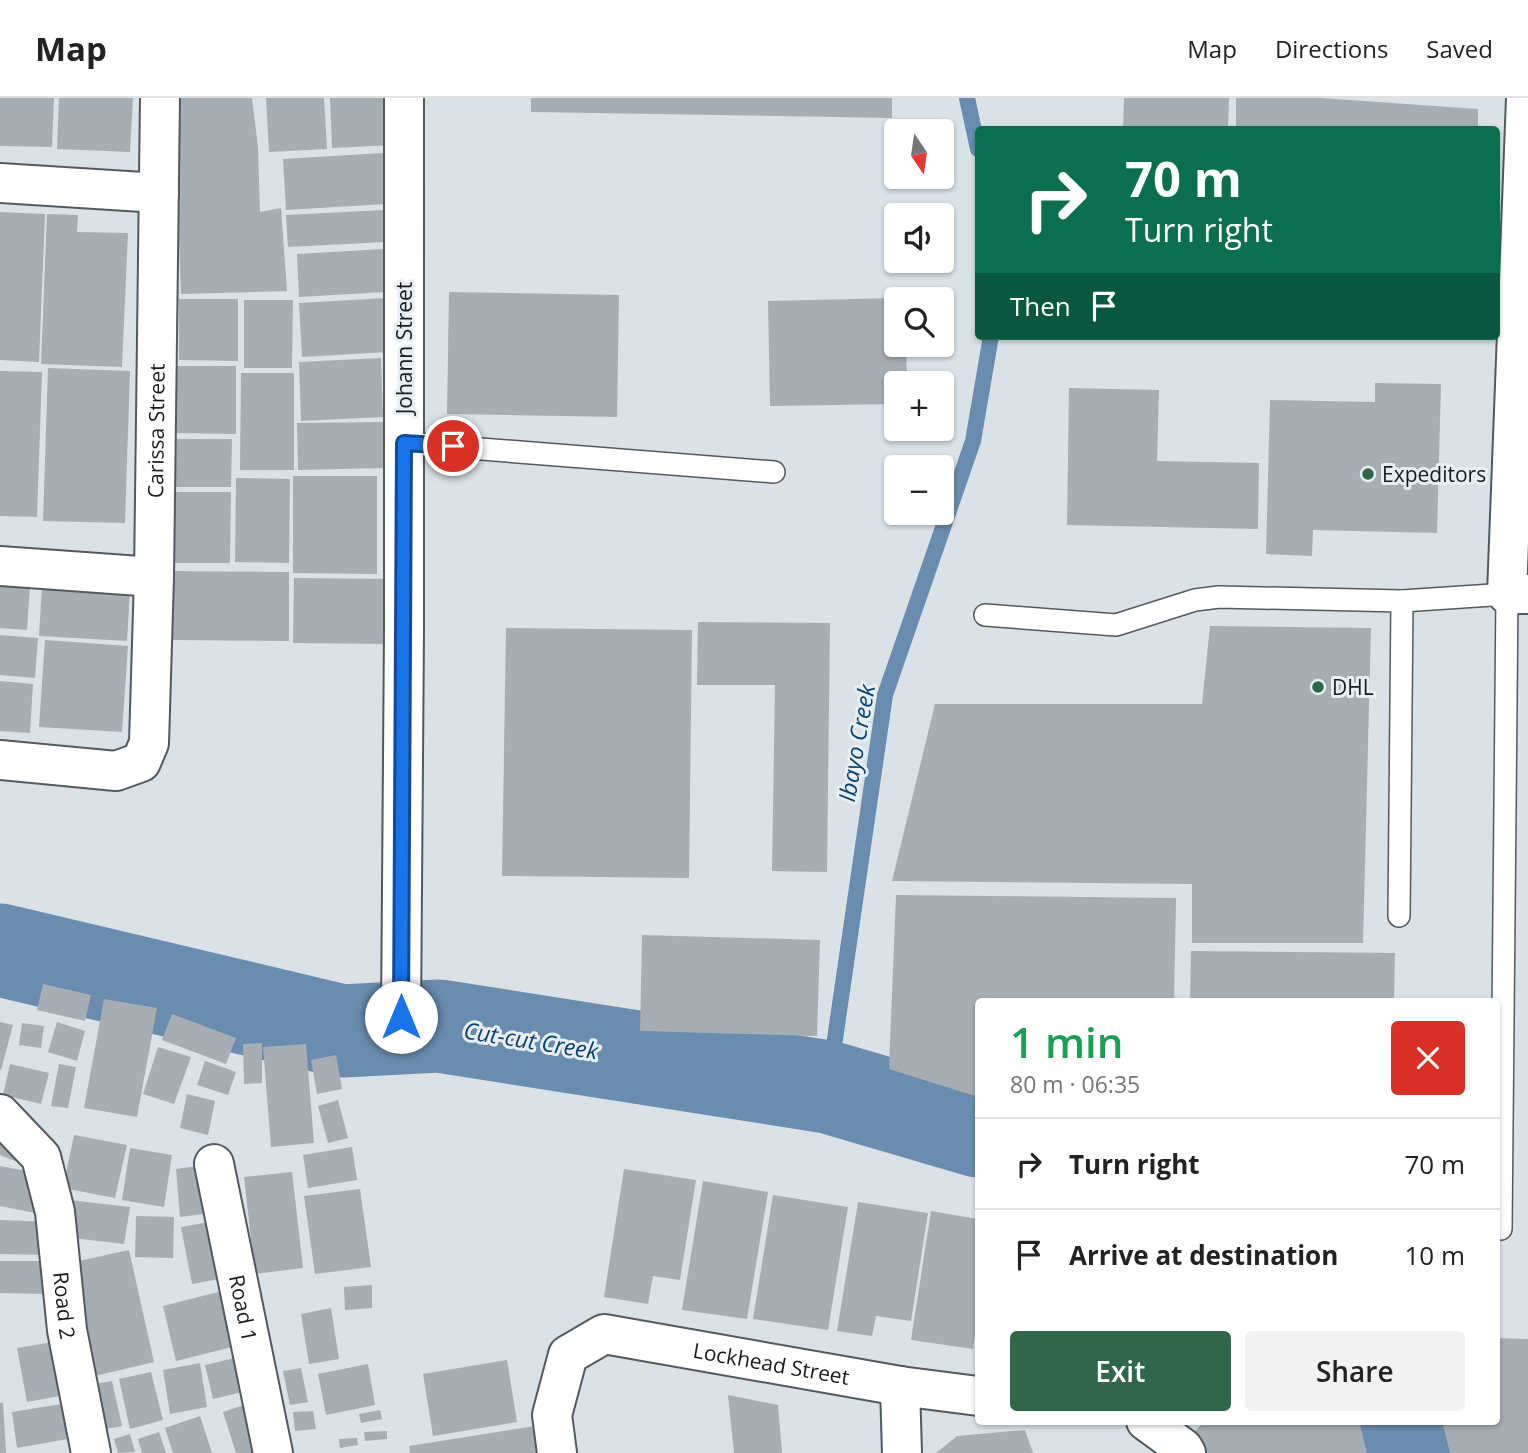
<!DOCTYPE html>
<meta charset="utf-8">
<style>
body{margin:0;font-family:"Open Sans",sans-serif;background:#f2f2f2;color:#222;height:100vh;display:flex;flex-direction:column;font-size:26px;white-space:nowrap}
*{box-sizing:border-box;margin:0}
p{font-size:23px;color:#767676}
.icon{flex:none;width:38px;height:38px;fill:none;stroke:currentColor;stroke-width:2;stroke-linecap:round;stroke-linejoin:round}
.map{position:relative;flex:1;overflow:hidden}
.sheet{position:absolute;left:975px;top:900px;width:525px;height:427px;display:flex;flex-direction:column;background:#fff;border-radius:7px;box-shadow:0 2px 5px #0004}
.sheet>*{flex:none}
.top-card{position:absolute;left:975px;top:28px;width:525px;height:214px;border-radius:7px;box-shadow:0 2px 5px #0004;background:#0b6e4f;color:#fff;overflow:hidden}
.needle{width:46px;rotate:167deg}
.controls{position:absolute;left:884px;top:21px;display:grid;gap:14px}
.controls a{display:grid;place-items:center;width:70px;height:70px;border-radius:7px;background:#fff;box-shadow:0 2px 5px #0004;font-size:35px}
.pin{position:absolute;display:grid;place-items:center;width:60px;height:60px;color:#fff;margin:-30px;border:4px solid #fff;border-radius:50%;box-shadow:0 2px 7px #0007}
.me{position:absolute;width:77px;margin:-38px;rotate:0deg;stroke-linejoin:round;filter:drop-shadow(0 0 5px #0008)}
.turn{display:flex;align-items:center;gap:24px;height:147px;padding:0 35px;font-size:32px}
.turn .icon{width:91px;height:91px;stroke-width:2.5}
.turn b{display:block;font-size:49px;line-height:60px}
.then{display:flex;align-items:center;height:66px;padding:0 35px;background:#0003;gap:14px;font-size:26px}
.round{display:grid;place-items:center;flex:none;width:74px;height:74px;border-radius:7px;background:#f2f2f2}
.head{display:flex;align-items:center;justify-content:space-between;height:119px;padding:0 35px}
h1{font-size:42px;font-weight:600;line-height:52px;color:#1e9e55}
.cta{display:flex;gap:14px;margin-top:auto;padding:14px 35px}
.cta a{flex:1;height:80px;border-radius:7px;background:#31664b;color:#fff;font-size:28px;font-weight:600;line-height:80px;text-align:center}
.cta a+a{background:#f2f2f2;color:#222}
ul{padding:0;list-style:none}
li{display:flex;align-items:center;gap:21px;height:91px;padding:0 35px;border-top:2px solid #e0e0e0}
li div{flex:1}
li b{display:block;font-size:26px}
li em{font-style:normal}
header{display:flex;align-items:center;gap:42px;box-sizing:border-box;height:98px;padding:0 35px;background:#fff;border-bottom:2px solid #e0e0e0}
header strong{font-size:33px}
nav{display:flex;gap:38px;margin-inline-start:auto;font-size:24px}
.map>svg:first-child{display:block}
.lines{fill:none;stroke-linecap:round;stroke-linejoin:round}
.stream{stroke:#698caf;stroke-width:16}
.river{stroke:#698caf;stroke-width:93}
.building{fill:#a6adb3}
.service-casing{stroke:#535a5e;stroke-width:24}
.minor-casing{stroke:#535a5e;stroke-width:42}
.service{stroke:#fff;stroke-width:21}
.minor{stroke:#fff;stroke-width:38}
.route-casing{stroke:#114b97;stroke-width:18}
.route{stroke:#1a73e8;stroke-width:12}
.poi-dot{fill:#31664b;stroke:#e7eff5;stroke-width:2.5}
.labels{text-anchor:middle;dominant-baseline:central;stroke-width:6;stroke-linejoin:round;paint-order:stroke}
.street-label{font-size:21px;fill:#181b1d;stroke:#e7eff5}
.poi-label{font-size:21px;fill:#181b1d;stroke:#e7eff5;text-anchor:start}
.water-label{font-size:23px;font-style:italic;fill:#084370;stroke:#e7eff5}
</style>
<header>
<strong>Map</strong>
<nav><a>Map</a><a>Directions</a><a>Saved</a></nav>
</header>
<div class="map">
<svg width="1528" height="1355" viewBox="0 0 1528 1355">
<rect width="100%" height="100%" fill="#dae2e7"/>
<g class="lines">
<g class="stream">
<polyline points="967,0 978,51"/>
<polyline points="828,989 885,597 973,343 991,238"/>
</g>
<g class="river">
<polyline points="0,852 342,933 439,928 828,989 978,1033"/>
<polyline points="1400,1323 1409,1355"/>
</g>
</g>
<g class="building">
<polygon points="0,0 54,0 52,49 0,48"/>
<polygon points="59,0 133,0 130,54 57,51"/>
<polygon points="171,0 252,0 258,49 260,114 281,110 287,193 181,196 176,59"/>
<polygon points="266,0 324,0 327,51 269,54"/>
<polygon points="330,0 390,0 393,47 332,50"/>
<polygon points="531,0 892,0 892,20 531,14"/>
<polygon points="1124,0 1229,0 1228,32 1123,32"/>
<polygon points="1236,0 1321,0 1478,11 1478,32 1236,32"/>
<polygon points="383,55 386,106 286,112 283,61"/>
<polygon points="384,112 386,144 288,149 286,117"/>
<polygon points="0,114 45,116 39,264 0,262"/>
<polygon points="47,116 78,117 77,134 128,135 122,269 41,266"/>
<polygon points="384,151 386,194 299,199 297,156"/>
<polygon points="449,194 619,197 617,319 447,316"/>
<polygon points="386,200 388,254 302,259 299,205"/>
<polygon points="896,200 896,247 906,247 907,285 896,285 896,306 770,308 768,203"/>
<polygon points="179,201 238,201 238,263 179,262"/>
<polygon points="244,202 293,202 292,270 244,270"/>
<polygon points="381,260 383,319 301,323 299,264"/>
<polygon points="174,268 236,268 236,336 173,335"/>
<polygon points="48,270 130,273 125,425 43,423"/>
<polygon points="0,273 42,274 37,419 0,418"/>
<polygon points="241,275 294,275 294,372 240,372"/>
<polygon points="1375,285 1441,286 1437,435 1313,432 1312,458 1266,456 1270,302 1375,304"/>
<polygon points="1069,290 1159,292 1157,363 1259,365 1258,431 1067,427"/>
<polygon points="384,324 385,370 298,372 297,325"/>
<polygon points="173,341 232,341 231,389 173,389"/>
<polygon points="293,378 377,378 377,476 293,475"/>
<polygon points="236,380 290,381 289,465 235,464"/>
<polygon points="172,394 231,394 230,465 171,465"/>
<polygon points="171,473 289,474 289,543 171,542"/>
<polygon points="294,480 389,481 389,546 293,545"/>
<polygon points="0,485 30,487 27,532 0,530"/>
<polygon points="42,487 130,493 127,543 39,538"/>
<polygon points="698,524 830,525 827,774 772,773 775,587 697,587"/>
<polygon points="1210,528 1371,530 1363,845 1192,845 1192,786 892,783 935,606 1202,606"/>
<polygon points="506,530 692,532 689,780 502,778"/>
<polygon points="0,537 38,540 35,580 0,577"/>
<polygon points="45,542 128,548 122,634 39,629"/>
<polygon points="0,583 33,586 30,635 0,633"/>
<polygon points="896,797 1176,800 1174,903 978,903 978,999 889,971"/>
<polygon points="642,837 820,842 817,938 640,933"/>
<polygon points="1191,853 1395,855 1394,903 1190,903"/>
<polygon points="43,886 91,897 85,923 37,912"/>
<polygon points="104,901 157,910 137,1019 84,1010"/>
<polygon points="172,916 236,940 226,966 162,942"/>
<polygon points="0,924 13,927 1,972 0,972"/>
<polygon points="57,924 85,933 77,963 48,954"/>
<polygon points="22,925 44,928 41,950 19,947"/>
<polygon points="262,945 262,985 244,986 243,946"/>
<polygon points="306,946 314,1045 271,1049 263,949"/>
<polygon points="158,949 191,959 174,1006 143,996"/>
<polygon points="336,957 342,991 317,996 311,962"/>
<polygon points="205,963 236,974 228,997 197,987"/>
<polygon points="10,966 49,975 41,1006 3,997"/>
<polygon points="59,966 76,969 68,1010 51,1008"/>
<polygon points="187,996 215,1003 208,1037 180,1030"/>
<polygon points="338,1002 348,1040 328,1045 318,1008"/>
<polygon points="74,1037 127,1047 115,1100 63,1090"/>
<polygon points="0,1040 30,1069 0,1057"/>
<polygon points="352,1049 357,1082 308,1090 303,1057"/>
<polygon points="130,1050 172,1057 164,1109 122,1102"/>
<polygon points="214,1066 219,1114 180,1119 176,1071"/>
<polygon points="0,1068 42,1076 35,1115 0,1108"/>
<polygon points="624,1071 696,1082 680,1182 653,1178 648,1206 604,1199"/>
<polygon points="292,1074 303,1170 255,1176 244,1079"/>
<polygon points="703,1083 768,1094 747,1221 682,1212"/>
<polygon points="360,1091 371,1169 315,1176 304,1098"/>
<polygon points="773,1097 848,1109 828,1232 753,1221"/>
<polygon points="69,1102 130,1109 124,1146 64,1139"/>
<polygon points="858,1104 928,1115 911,1223 876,1218 872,1238 837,1233"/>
<polygon points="931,1113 978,1121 978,1218 973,1251 911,1242"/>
<polygon points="136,1118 174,1119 173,1160 135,1159"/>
<polygon points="0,1122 49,1124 47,1157 0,1156"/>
<polygon points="215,1123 225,1180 192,1186 181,1129"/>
<polygon points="129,1152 154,1264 95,1278 70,1165"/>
<polygon points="0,1163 48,1163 47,1196 0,1195"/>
<polygon points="372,1187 372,1210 345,1212 344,1189"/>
<polygon points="234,1190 248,1245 176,1263 163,1208"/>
<polygon points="331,1210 339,1261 309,1266 301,1216"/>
<polygon points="1496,1240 1528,1241 1528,1355 1450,1355 1442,1323 1496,1323"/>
<polygon points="54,1244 65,1297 27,1304 17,1250"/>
<polygon points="243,1258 251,1292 213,1301 205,1267"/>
<polygon points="507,1262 517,1324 433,1338 423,1276"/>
<polygon points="200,1265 207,1309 170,1316 163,1272"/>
<polygon points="368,1266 375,1307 326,1317 318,1276"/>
<polygon points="301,1270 308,1304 290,1307 283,1273"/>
<polygon points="151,1274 163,1322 130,1331 119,1281"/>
<polygon points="112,1283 122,1328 100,1332 90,1287"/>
<polygon points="728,1297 778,1307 782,1355 734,1355"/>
<polygon points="256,1303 263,1355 236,1355 223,1314"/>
<polygon points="3,1304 6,1355 0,1355 0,1305"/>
<polygon points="68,1305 73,1340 17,1350 12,1314"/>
<polygon points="380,1312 382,1321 361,1325 359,1316"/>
<polygon points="313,1313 316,1331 295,1333 293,1314"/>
<polygon points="200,1318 212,1355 173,1355 165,1330"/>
<polygon points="1205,1323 1359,1323 1367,1355 1202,1355 1192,1336"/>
<polygon points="535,1328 539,1355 410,1355 409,1348"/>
<polygon points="1025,1332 1033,1355 936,1355 957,1338"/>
<polygon points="387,1333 387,1341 365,1343 364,1334"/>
<polygon points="159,1334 166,1355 142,1355 138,1341"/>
<polygon points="130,1336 135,1354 118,1355 114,1341"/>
<polygon points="357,1340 358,1347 340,1350 339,1341"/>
</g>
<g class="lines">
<g class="service-casing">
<g id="service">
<polyline points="404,345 774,374"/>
<polyline points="985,517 1116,527 1195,502 1219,499 1402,503 1507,496 1501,1131"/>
<polyline points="1399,818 1402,503"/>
</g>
</g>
<g class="minor-casing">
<g id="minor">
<polyline points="1526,0 1507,496 1528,496"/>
<polyline points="0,85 159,95"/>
<polyline points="0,468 154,479"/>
<path id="s1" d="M0 662 116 673 141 664 149 645 154 479 160 0"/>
<polyline points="401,919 404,532 404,0"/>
<path id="s2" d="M0 1016 41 1059 55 1114 67 1232 91 1355"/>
<path id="s3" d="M214 1066 273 1355"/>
<polyline points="900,1288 902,1355"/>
<polyline points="1146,1323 1183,1350 1186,1355"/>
<path id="s4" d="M557 1355 552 1317 568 1257 604 1236 900 1288 978 1298"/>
</g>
</g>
<use href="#service" class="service"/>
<use href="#minor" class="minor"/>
</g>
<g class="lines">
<g class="route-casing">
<polyline id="route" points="401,919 404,345 453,348"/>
</g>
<use href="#route" class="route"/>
</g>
<g class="poi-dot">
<circle cx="1368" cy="376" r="7"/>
<circle cx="1318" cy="589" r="7"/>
</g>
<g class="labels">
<g class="street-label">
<text transform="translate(404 250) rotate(-90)">Johann Street</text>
<text stroke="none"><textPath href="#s1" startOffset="476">Carissa Street</textPath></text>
<text stroke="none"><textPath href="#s2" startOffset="210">Road 2</textPath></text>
<text stroke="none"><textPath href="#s3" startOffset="147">Road 1</textPath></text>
<text stroke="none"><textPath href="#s4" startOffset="312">Lockhead Street</textPath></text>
</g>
<g class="poi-label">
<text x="1382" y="376">Expeditors</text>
<text x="1332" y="589">DHL</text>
</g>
<g class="water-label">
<text transform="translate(856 645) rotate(-80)">Ibayo Creek</text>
<text transform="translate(531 942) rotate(9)">Cut-cut Creek</text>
</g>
</g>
</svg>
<div class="controls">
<a><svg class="needle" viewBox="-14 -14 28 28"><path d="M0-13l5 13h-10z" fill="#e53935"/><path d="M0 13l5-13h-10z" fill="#767676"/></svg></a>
<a><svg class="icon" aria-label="sound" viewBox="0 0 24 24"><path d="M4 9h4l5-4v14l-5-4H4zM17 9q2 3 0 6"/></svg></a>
<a><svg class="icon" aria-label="search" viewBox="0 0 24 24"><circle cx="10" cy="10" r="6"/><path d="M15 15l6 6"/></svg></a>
<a>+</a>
<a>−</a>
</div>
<div class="pin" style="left:453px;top:348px;background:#d93025"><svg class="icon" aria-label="arrive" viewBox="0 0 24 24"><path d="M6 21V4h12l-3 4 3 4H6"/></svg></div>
<svg class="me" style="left:401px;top:919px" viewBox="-20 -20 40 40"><circle r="19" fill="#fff"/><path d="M0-13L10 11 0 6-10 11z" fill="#1a73e8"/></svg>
<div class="top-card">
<div class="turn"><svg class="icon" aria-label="right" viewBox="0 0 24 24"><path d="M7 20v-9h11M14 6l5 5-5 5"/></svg><div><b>70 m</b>Turn right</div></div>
<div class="then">Then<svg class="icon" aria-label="arrive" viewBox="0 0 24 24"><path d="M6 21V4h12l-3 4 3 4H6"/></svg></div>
</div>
<section class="sheet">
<div class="head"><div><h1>1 min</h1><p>80 m · 06:35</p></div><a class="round" style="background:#d93025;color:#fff"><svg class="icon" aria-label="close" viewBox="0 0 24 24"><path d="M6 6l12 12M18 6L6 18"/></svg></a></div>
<ul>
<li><svg class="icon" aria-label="right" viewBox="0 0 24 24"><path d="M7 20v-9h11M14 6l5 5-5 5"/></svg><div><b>Turn right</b></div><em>70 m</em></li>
<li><svg class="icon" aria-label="arrive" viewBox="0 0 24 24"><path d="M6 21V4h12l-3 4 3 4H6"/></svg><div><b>Arrive at destination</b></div><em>10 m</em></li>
</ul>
<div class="cta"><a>Exit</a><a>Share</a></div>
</section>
</div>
